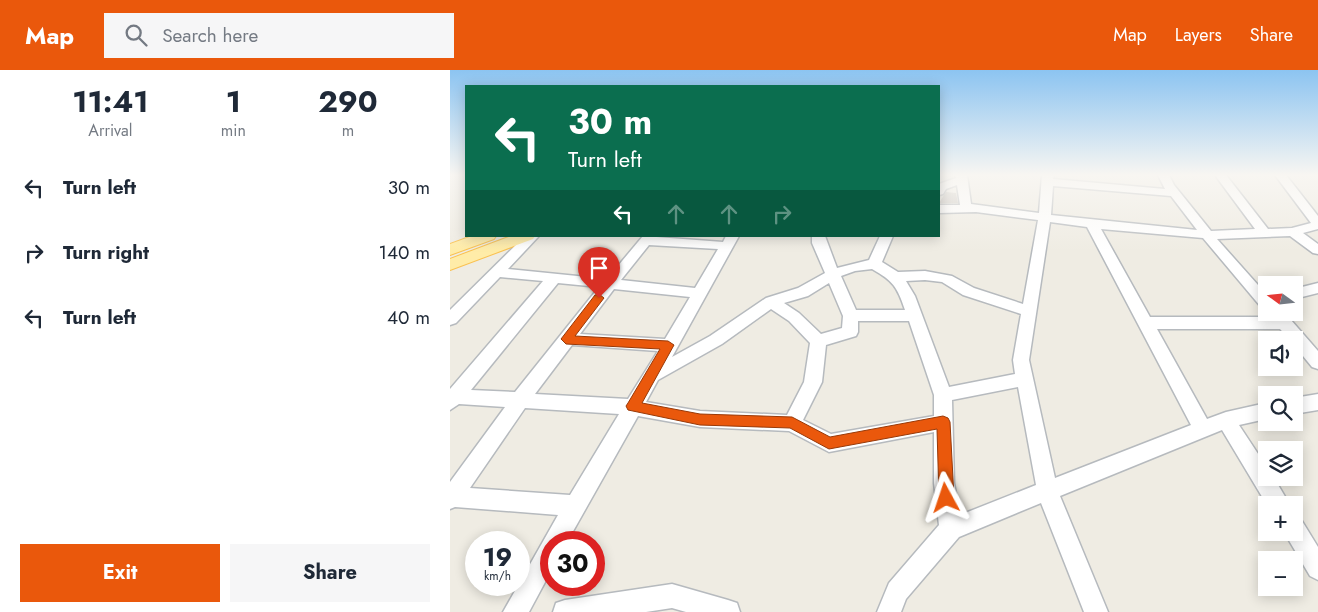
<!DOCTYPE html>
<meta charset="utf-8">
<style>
body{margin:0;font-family:Jost,sans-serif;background:#f6f6f7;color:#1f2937;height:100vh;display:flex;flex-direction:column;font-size:19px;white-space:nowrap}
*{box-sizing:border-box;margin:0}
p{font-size:16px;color:#747a83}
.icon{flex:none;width:28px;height:28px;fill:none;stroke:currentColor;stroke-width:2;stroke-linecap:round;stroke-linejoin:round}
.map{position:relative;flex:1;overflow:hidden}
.panel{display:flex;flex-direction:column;background:#fff;width:450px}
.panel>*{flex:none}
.hud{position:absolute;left:15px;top:15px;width:475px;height:152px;border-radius:0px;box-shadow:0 2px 12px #0003;background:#0b6e4f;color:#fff;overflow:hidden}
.needle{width:32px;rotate:285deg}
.controls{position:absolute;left:808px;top:206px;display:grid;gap:10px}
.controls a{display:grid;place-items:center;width:45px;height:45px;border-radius:0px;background:#fff;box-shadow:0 2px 12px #0003;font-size:25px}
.speed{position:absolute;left:15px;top:461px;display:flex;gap:10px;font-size:25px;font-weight:700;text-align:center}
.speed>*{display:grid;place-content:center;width:65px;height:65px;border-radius:50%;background:#fff;box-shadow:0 2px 12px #0003;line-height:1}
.speed small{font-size:12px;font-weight:400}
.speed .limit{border:8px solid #d22;background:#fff;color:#111}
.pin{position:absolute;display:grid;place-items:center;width:42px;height:42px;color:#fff;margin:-51px -21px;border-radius:50% 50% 50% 0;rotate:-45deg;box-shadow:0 0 5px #0007}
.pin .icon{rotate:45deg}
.me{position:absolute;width:55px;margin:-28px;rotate:355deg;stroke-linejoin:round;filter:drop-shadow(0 0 4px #0008)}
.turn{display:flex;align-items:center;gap:18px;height:105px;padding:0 20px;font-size:22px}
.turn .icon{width:65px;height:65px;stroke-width:2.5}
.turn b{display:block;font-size:35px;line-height:42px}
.lanes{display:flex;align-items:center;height:48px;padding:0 20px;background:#0003;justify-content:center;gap:25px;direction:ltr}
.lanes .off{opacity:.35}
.eta{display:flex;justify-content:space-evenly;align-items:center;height:85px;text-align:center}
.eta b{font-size:30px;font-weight:700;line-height:35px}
.cta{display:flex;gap:10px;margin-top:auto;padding:10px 20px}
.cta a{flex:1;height:58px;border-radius:0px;background:#ea580c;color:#fff;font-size:20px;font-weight:700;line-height:58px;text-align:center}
.cta a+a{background:#f6f6f7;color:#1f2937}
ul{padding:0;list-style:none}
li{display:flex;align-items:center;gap:15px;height:65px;padding:0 20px}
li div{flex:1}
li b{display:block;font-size:19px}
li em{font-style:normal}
header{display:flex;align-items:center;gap:30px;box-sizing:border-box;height:70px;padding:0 25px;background:#ea580c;color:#fff}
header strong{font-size:24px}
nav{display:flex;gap:28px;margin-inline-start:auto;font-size:18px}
.search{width:350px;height:45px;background:#f6f6f7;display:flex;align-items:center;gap:12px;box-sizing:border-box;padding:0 18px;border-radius:0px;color:#747a83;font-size:19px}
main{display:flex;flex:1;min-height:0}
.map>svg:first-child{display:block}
.building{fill:#ccc8c2}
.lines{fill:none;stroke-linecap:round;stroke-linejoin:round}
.minor-casing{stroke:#b6babe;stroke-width:3}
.major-casing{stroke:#fac151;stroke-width:2}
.minor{fill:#fff;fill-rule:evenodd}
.major{fill:#ffeca8;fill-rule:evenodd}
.route{fill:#ea580c;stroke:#983908}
</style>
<header>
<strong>Map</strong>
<div class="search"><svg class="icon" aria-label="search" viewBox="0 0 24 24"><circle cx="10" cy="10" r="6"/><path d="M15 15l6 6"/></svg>Search here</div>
<nav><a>Map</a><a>Layers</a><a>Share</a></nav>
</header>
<main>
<section class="panel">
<div class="eta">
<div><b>11:41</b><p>Arrival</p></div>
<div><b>1</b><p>min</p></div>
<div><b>290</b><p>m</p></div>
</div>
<ul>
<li><svg class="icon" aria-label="left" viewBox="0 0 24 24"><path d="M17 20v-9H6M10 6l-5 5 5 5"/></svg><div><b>Turn left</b></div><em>30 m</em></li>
<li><svg class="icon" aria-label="right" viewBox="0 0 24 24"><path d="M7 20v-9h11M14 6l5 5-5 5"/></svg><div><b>Turn right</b></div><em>140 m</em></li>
<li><svg class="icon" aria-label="left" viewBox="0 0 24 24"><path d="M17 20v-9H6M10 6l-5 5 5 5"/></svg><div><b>Turn left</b></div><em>40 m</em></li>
</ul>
<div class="cta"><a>Exit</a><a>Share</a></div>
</section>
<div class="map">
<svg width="868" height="542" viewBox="0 0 868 542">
<rect width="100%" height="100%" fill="#efece3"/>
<polygon class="building" points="496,122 506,123 508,133 489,133"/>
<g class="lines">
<g class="minor-casing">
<g id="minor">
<path d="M505 105H517L521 134 589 143 592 105H604L603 109 715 119 708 105H719L724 115 761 161 805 159 765 105H776L818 159 842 158 861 153 825 105H836L868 146V159L853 163 868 174V184L863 183 840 166 767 169 816 224V238L811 237 753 168 651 159 700 247H821L822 242H834L868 281V299L862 297 844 275V270H840L830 259H707L757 349 776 342 816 333V349L789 355 816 396V408H824L840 435H817L772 360 610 426 658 542H634L591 433 509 467 456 529 451 542H427L439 513 489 455 484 413V362L379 382 339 361 250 357 188 346 117 472H101V501L79 542H53L108 445 5 437 0 439V412L55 337 9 334 0 340V319L93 211 50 207 6 253 0 255V240L75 166H89L58 199 157 209 193 166 273 172 276 166H289L222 287 260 266 316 228 348 218 375 203 362 173V166H375L387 198 419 190 430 166H443L432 192 448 202 475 201 502 206 524 218 573 234 588 150 526 142 489 143V135H510L507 115 496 119 493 124 489 125V114L506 108ZM603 116 721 126 747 160 601 145ZM600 152 637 157 741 355 605 408 579 290ZM199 175 268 179 245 218 171 210ZM422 199C443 211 447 216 455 240H406L391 206 405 201ZM475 210 492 212 513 225 571 244 563 290 565 304 499 317 465 226 456 211ZM108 213 149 217 65 322 21 320ZM379 213 393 246 392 258 371 264 349 243 334 233 358 226ZM164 219 240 227 215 269 130 264ZM321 239 339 251 360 273 354 312 337 345 250 341 196 332 208 310 272 274ZM408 251H459L484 325V346L381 364 353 350 372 312 376 275 406 266 408 262ZM122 275 208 281 178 329 85 324ZM568 317 586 415 510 445 504 413 502 330ZM75 338 169 344 120 425 20 418Z"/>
<polygon points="868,213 868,223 844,229 844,219"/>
<polygon points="868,324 868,340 844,344 844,328"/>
<polygon points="844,448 852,451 868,477 868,510 860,506 834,462 844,462"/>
<polygon points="222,514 278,530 287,533 290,542 236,542 222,538 196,542 103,542 106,533 115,530"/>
</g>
</g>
<g class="major-casing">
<g id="major">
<polygon points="22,166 46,166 44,169 0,185 0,174"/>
<polygon points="61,166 85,166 83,169 0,200 0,189"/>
</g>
</g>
<use href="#minor" class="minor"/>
<use href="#major" class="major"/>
</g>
<linearGradient id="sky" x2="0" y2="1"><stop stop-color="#8cc4f1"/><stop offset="0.58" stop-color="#f8f6f2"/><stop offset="1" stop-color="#f8f6f2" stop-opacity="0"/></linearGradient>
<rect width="868" height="181" fill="url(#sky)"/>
<polygon class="route" points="149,224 154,228 125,266 218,271 224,275 192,333 250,344 342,347 380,367 493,346 498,348 500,352 504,428 502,433 496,435 491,433 489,428 487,359 379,379 340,358 250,355 178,340 176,336 178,333 210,279 116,274 111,269 145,225"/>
</svg>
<div class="controls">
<a><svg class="needle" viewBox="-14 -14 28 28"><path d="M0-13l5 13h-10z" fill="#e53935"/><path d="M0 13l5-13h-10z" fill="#747a83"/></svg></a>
<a><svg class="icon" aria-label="sound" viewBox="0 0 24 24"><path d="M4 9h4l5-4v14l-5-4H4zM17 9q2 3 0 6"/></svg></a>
<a><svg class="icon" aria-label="search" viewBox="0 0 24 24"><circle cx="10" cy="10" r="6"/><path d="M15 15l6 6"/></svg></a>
<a><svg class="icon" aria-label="layers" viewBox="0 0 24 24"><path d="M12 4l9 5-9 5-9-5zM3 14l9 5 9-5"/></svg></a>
<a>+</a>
<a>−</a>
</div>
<div class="speed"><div>19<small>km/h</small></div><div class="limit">30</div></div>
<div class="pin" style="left:149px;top:228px;background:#d93025"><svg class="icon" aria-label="arrive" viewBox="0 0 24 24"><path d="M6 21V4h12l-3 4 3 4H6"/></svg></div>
<svg class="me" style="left:496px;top:428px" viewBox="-20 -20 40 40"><path d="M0-17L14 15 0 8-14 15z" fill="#ea580c" stroke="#fff" stroke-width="4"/></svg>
<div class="hud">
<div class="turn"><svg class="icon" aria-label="left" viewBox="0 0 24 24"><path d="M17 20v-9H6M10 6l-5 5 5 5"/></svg><div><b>30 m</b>Turn left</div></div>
<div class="lanes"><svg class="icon" aria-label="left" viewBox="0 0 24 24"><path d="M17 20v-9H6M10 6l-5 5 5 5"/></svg><svg class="icon off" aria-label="ahead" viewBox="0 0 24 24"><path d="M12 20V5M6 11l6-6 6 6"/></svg><svg class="icon off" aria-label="ahead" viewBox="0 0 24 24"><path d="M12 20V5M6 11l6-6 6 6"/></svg><svg class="icon off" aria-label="right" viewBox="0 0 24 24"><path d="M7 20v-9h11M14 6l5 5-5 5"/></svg></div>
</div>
</div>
</main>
